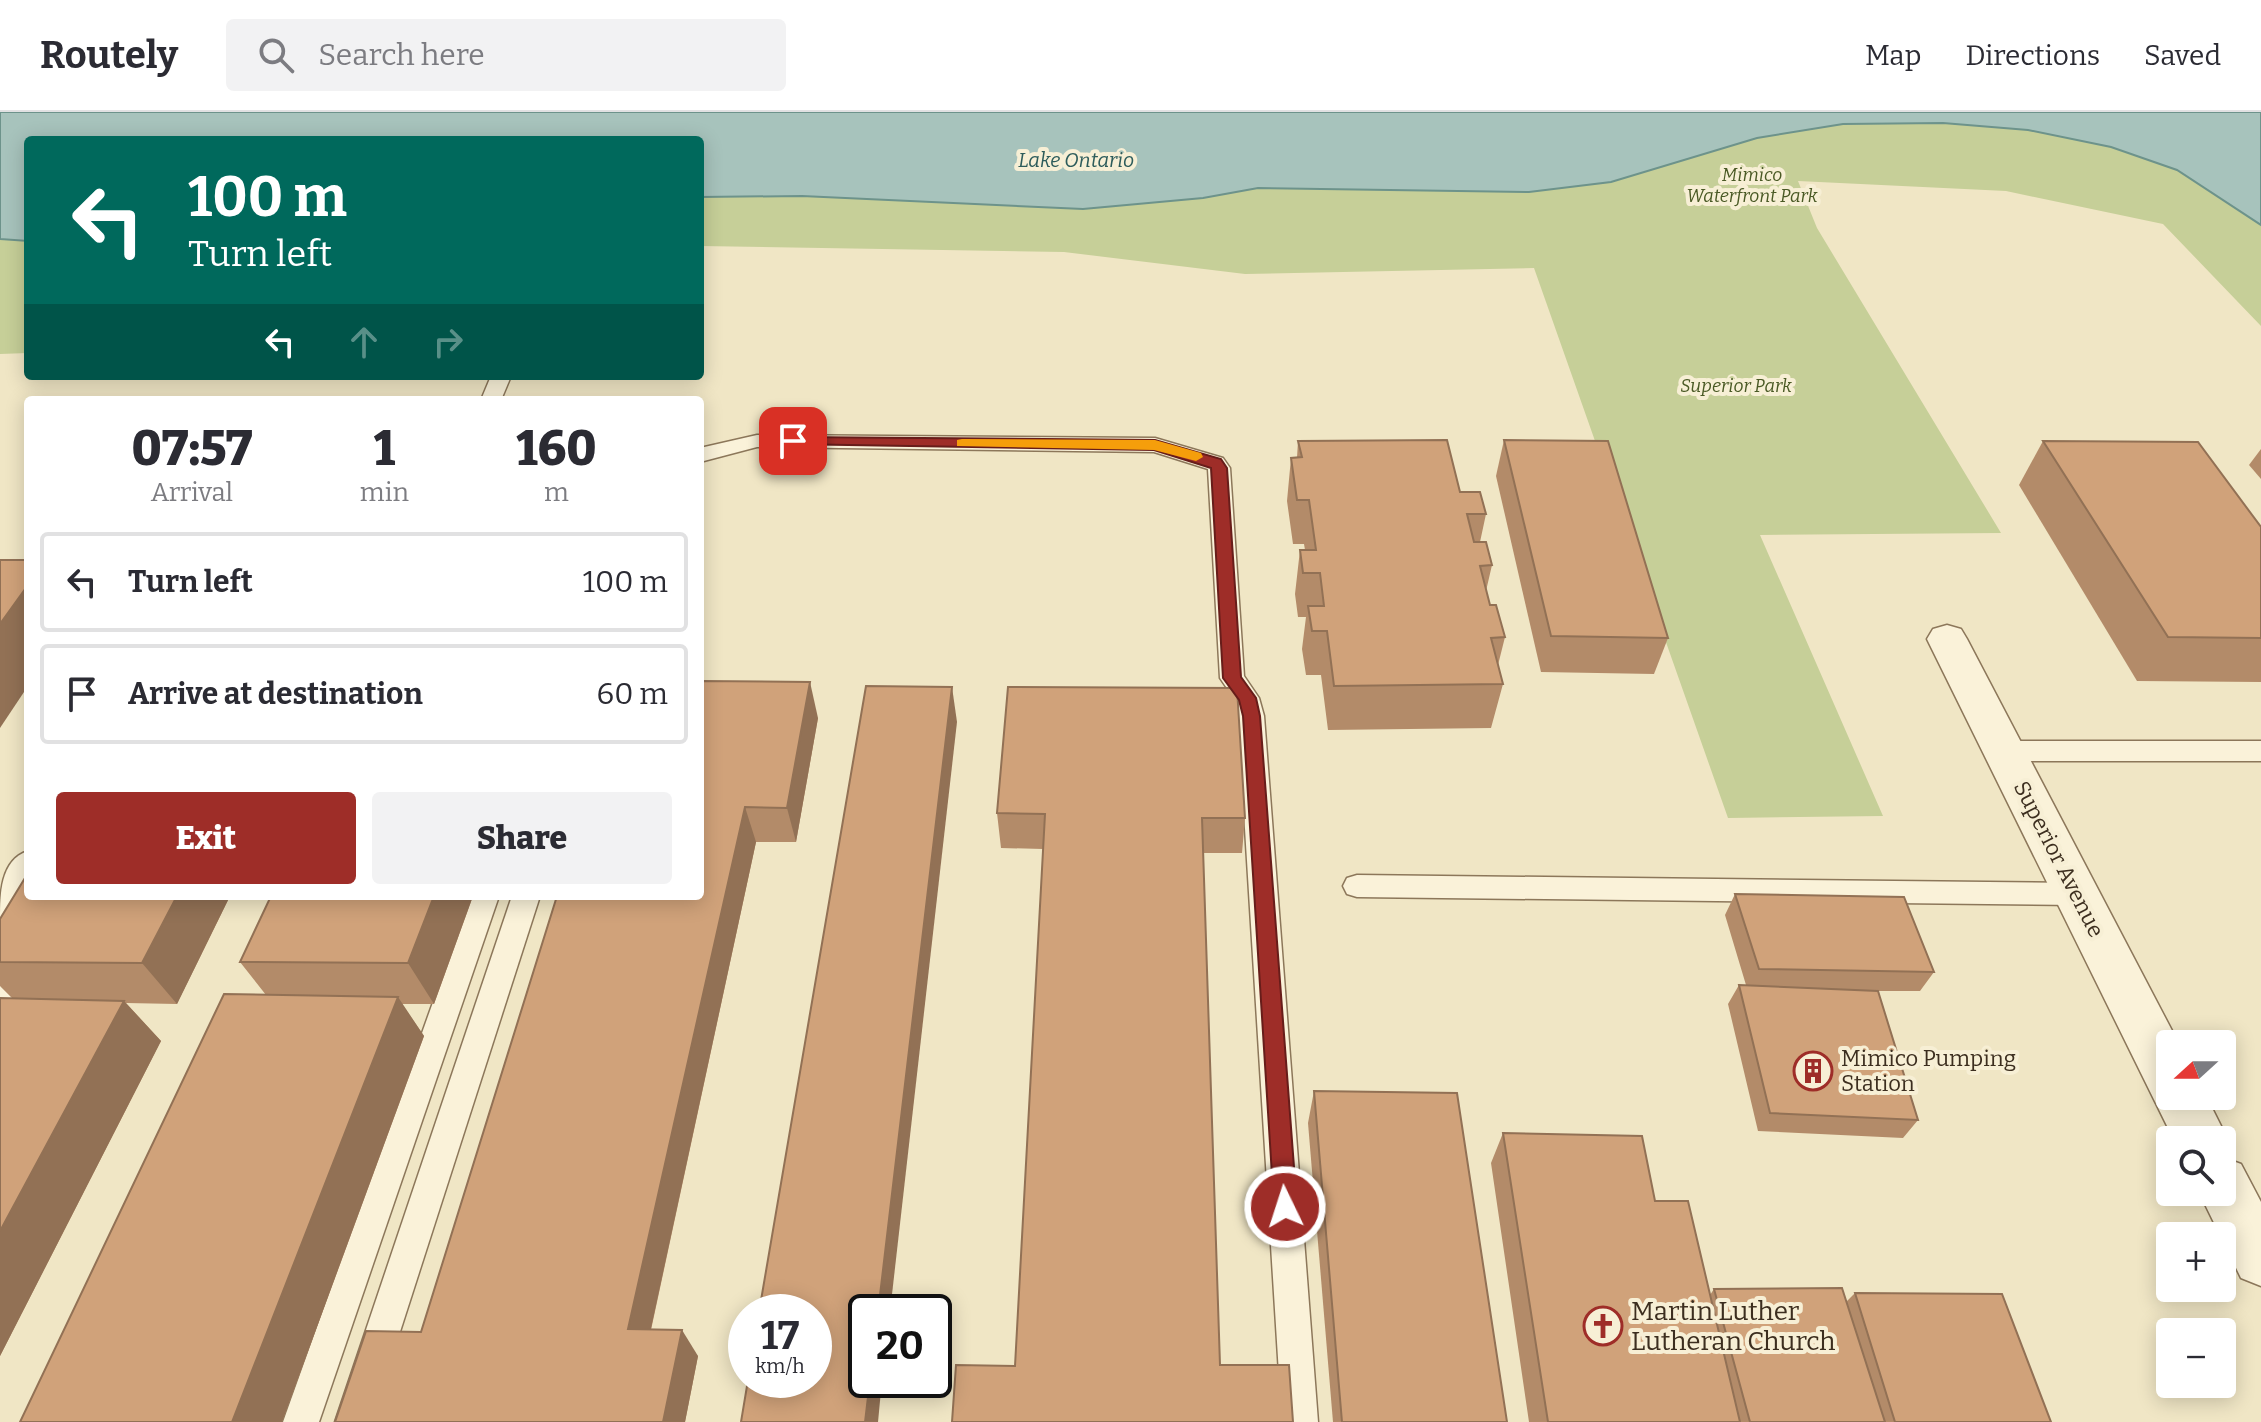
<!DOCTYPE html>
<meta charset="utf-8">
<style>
body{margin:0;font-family:Bitter,serif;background:#f2f2f3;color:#2b2b33;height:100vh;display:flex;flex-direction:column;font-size:30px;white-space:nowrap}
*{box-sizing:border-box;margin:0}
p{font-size:26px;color:#7c7c81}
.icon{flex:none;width:44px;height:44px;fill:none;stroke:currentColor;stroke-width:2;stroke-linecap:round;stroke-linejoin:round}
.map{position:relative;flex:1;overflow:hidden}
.drawer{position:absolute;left:24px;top:284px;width:680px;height:504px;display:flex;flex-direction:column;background:#fff;border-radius:8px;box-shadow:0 4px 20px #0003}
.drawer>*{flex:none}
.top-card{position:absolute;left:24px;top:24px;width:680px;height:244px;border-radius:8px;box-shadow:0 4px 20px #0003;background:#00695c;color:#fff;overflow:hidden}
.needle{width:52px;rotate:249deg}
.fabs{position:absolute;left:2156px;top:918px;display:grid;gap:16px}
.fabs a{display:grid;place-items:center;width:80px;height:80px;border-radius:8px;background:#fff;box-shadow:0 4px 20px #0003;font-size:40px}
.speed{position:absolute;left:728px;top:1182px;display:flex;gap:16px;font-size:40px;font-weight:700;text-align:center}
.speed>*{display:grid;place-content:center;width:104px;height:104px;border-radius:50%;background:#fff;box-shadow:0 4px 20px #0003;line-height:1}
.speed small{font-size:20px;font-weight:400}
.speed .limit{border:4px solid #111;border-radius:12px;background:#fff;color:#111}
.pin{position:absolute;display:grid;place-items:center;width:68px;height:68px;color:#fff;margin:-34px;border-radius:16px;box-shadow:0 4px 12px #0006}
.me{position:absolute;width:88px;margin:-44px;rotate:356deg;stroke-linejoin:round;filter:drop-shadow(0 0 6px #0008)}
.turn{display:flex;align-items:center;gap:28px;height:168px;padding:0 32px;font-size:36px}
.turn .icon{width:104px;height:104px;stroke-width:2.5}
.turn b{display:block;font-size:56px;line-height:68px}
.lanes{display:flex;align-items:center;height:76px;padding:0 32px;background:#0003;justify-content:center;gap:40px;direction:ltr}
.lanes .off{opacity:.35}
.eta{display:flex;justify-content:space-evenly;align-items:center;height:136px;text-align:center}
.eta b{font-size:48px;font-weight:800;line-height:56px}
.action{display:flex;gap:16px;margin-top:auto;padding:16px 32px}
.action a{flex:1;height:92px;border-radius:8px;background:#9e2d28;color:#fff;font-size:32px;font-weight:800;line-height:92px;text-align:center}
.action a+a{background:#f2f2f3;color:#2b2b33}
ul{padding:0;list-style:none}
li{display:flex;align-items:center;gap:24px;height:100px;margin:0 16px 12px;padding:0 16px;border:4px solid #e1e1e2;border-radius:8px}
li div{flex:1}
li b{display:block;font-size:30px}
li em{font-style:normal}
header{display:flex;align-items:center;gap:48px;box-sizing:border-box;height:112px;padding:0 40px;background:#fff;border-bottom:2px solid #e1e1e2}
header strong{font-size:38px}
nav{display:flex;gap:44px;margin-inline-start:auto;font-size:28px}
.search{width:560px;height:72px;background:#f2f2f3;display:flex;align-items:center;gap:20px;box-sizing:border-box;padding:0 28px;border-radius:8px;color:#7c7c81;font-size:30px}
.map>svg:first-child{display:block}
.green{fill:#c6cf98}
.water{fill:#a7c3bc;stroke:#6d938b;stroke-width:2}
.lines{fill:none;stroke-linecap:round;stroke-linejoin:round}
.lane-casing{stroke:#8c775a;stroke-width:3}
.street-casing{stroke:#8c775a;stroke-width:3}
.lane{fill:#faf2d9;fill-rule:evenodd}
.street{fill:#faf2d9;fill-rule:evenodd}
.wall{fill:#b38b69}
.shaded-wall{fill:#927155}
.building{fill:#d0a27a;stroke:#927155;stroke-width:2}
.route{fill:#9e2d28;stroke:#671d1a;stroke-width:2}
.slow{fill:#f59e0b}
.labels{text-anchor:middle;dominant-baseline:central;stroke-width:8;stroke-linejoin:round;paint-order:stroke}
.far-park-label{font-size:18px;font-style:italic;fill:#495924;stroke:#f7efd5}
.far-water-label{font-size:20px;font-style:italic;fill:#2d5c5b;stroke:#f7efd5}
.street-label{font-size:22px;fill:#3c2e1f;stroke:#f7efd5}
.poi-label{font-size:22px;fill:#3c2e1f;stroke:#f7efd5;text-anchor:start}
.near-poi-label{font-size:26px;fill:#3c2e1f;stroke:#f7efd5;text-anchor:start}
</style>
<header>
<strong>Routely</strong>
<div class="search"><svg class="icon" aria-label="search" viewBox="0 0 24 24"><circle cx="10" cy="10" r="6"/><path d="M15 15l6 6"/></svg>Search here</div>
<nav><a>Map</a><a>Directions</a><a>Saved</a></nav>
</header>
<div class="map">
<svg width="2261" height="1310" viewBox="0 0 2261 1310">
<rect width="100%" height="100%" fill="#f0e6c5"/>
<g class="green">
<polygon points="1943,11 2028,18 2111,35 2177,58 2261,113 2261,214 2163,112 2006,79 1798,69 1817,116 2001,421 1760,423 1883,704 1728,706 1534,156 1245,162 1064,140 700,134 700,85 802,84 1083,97 1203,86 1258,76 1529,80 1611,70 1757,26 1843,12"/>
<polygon points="0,127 28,129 28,241 0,242"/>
</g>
<polygon class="water" points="0,0 2261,0 2261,113 2177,58 2111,35 2028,18 1943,11 1843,12 1757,26 1611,70 1529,80 1258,76 1203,86 1083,97 802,84 700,85 700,28 28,28 28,129 0,127"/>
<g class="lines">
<g class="lane-casing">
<g id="lane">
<polygon points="491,264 511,264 501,288 481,288"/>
<polygon points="757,323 1155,326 1223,346 1230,356 1244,564 1259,586 1264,604 1318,1310 1282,1310 1238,604 1235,588 1220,566 1208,357 1154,340 757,335 700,350 700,336"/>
<polygon points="2004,629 2261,629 2261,649 2004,649 1995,646 1991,639 1995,632"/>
<path d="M28 739V774L10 804 0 807C0 783 0 748 28 739Z"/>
<polygon points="1357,763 2077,771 2087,774 2091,782 2087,790 2077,793 1357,785 1347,782 1343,774 1347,766"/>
<polygon points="42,784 71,784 10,890 0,894 0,855"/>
<polygon points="471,784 499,784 319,1310 283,1310"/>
<polygon points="512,784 540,784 371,1310 335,1310"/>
</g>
</g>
<g class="street-casing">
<g id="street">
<polygon points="1947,513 1961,517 1967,527 2179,932 2170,932 2170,984 2206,984 2228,1028 2222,1041 2222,1028 2174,1028 1927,527 1933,517"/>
<polygon points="2222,1045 2241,1052 2261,1090 2261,1174 2241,1166 2199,1080 2222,1080"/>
</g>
</g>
<use href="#lane" class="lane"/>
<use href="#street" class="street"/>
</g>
<g class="wall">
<polygon points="1504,328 1668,526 1654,562 1541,560 1496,364"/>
<polygon points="1298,329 1460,380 1486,402 1480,430 1492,453 1486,479 1490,493 1505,525 1498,553 1503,572 1491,616 1328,618 1321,563 1306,563 1302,537 1306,505 1298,505 1295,482 1300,438 1305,438 1304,432 1293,432 1287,389 1291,346 1297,346"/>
<polygon points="2043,329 2261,415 2261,570 2137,569 2019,373"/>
<polygon points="2261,337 2261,367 2249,353"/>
<polygon points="700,569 818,606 796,730 756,730 651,1218 698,1244 685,1310 335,1310 421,1220"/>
<polygon points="997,701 1245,706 1242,741 1203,741 1220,1253 1289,1253 1015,1254 1043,737 1001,736"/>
<polygon points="1735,782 1934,860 1920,879 1868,879 1918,1008 1903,1026 1758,1019 1728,892 1739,873 1746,873 1725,803"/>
<polygon points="28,784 230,784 177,892 126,891 161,929 0,1244 0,886 13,887 0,874 0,807"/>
<polygon points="473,784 434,892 402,892 424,924 282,1310 20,1310 266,883 240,850"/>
<polygon points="1314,979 1507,1310 1333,1310 1308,1011"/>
<polygon points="1503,1021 1655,1089 1710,1183 1714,1177 1846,1190 1855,1181 2051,1310 1529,1310 1491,1051"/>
</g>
<g class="shaded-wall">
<polygon points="28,473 28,574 0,616 0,512"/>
<polygon points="810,570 818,606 796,730 787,696"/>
<polygon points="952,575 957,610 890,1200 878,1200"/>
<polygon points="745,695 756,730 645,1244 628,1217"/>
<polygon points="177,784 230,784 177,892 142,851"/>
<polygon points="434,784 473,784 434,892 408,851"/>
<polygon points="398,885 424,924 282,1310 232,1310"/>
<polygon points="124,889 161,929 0,1244 0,1119"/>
<polygon points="682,1218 698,1244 685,1310 663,1310"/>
<polygon points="870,1268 882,1268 878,1310 865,1310"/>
</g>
<g class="building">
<polygon points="1447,328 1460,380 1480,380 1486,402 1467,402 1474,430 1486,430 1492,453 1480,454 1490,493 1496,493 1505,525 1491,526 1503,572 1334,574 1327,519 1312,519 1308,494 1324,494 1320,461 1303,461 1300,438 1316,438 1309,388 1297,388 1291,346 1302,345 1298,329"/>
<polygon points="1504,328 1608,329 1668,526 1551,524"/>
<polygon points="2043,329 2198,330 2261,415 2261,526 2168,525"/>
<polygon points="0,448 28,448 28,473 0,512"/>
<polygon points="700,569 810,570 787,696 745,695 628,1217 682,1218 663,1310 335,1310 366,1219 421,1220 557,784 700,784"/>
<polygon points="866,574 952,575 878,1200 866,1200 866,1268 870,1268 865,1310 741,1310 748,1268 814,1268 814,1200 759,1200"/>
<polygon points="1008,575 1237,576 1245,706 1202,706 1220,1253 1289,1253 1293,1310 952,1310 956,1253 1015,1254 1045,702 997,701"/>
<polygon points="28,761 28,784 177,784 142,851 0,850 0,807"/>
<polygon points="1735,782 1904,785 1934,860 1759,857"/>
<polygon points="271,784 434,784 408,851 240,850"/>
<polygon points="1739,873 1878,879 1918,1008 1770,1001"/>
<polygon points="224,882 398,885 232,1310 20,1310"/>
<polygon points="0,886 124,889 0,1119"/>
<polygon points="1314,979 1457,981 1507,1310 1342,1310"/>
<polygon points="1503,1021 1642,1024 1655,1089 1688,1089 1740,1310 1548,1310"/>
<polygon points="1842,1176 1885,1310 1750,1310 1714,1177"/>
<polygon points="1855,1181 2002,1182 2051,1310 1895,1310"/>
</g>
<polygon class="route" points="793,325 1155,328 1221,347 1227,356 1241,565 1256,586 1260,604 1297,1095 1293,1103 1285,1106 1277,1103 1274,1095 1243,604 1239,588 1223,566 1211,356 1154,338 787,332 787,326"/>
<polygon class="slow" points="962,327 1155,328 1201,341 1203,345 1196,349 1154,338 957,334 957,328"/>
<defs>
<g id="building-ring" transform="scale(2)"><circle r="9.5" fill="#f7efd5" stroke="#9e2d28" stroke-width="1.5"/><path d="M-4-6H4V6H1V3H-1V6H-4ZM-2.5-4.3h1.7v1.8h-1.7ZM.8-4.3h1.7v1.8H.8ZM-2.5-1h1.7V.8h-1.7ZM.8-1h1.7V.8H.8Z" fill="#9e2d28"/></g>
<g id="church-ring" transform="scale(2)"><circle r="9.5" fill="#f7efd5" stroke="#9e2d28" stroke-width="1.5"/><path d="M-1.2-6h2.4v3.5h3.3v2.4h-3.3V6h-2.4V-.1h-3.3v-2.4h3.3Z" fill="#9e2d28"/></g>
</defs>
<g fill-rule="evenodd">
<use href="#building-ring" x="1813" y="959"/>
<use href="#church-ring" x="1603" y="1214"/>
</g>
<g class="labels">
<g class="far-park-label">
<text x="1752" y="63">Mimico<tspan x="1752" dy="21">Waterfront Park</tspan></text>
<text x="1736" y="274">Superior Park</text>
</g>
<g class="far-water-label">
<text x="1076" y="48">Lake Ontario</text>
</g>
<g class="street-label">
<text transform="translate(2059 747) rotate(63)">Superior Avenue</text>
</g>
<g class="poi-label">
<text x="1841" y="946">Mimico Pumping<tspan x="1841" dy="25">Station</tspan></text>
</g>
<g class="near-poi-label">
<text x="1631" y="1199">Martin Luther<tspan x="1631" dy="30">Lutheran Church</tspan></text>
</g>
</g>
</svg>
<div class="fabs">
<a><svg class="needle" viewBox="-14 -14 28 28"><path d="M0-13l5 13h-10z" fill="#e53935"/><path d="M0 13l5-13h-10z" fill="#7c7c81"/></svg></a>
<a><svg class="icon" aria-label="search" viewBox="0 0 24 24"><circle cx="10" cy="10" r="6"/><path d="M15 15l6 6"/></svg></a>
<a>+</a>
<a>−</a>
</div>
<div class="speed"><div>17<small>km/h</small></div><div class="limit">20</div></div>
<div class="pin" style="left:793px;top:329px;background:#d93025"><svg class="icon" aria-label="arrive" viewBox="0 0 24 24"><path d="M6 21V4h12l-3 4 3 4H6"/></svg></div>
<svg class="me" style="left:1285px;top:1095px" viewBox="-20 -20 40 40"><circle r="17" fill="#9e2d28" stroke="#fff" stroke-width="3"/><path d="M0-11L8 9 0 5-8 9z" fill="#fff"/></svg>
<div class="top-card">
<div class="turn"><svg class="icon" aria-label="left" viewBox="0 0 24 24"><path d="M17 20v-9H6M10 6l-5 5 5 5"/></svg><div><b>100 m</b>Turn left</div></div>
<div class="lanes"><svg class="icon" aria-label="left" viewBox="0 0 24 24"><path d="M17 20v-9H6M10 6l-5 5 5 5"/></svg><svg class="icon off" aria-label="ahead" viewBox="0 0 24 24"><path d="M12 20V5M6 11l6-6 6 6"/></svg><svg class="icon off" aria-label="right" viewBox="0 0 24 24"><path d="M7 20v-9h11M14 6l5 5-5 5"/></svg></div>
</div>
<section class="drawer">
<div class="eta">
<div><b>07:57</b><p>Arrival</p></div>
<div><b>1</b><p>min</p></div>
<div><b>160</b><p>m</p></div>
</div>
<ul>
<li><svg class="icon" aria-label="left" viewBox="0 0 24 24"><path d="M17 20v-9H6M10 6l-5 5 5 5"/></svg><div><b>Turn left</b></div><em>100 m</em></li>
<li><svg class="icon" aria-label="arrive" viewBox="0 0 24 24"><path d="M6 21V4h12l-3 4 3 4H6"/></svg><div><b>Arrive at destination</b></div><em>60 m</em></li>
</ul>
<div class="action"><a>Exit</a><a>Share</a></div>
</section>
</div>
